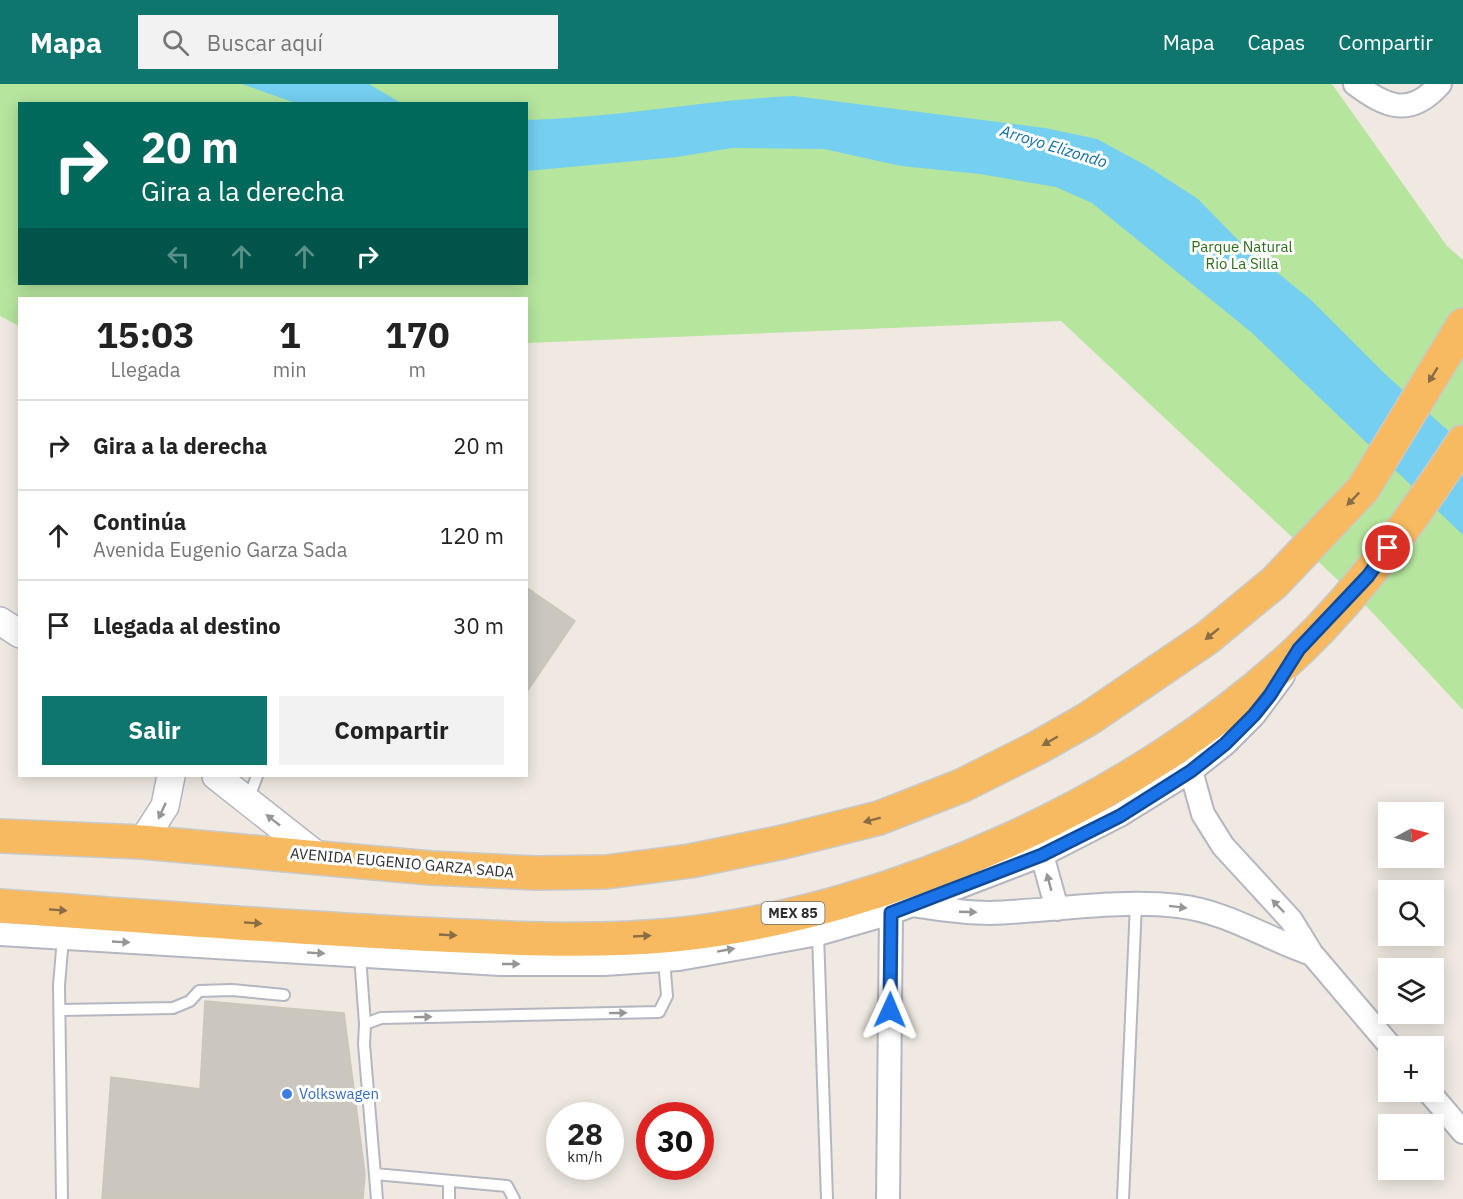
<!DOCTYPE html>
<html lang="es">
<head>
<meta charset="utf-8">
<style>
	:root { --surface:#fff; --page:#f2f2f2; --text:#222; --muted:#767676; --line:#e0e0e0; --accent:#0f766e }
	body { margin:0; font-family:"IBM Plex Sans",sans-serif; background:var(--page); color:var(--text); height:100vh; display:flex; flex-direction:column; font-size:22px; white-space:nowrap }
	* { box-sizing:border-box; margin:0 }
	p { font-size:20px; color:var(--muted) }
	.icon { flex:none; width:33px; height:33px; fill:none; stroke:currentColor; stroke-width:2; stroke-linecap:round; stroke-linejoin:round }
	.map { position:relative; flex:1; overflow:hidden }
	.side { position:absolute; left:18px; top:213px; width:510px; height:480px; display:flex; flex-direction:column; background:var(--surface); border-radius:0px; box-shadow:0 3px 15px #0003 }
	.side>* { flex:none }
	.banner { position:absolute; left:18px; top:18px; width:510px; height:183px; border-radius:0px; box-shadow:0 3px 15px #0003; background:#00695c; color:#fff; overflow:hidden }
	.needle { width:39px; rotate:83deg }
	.fabs { position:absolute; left:1378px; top:718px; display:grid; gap:12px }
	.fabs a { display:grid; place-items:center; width:66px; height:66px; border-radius:0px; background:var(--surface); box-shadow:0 3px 15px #0003; font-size:30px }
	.speed { position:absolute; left:546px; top:1018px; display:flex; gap:12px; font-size:30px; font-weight:700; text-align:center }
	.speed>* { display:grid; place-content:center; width:78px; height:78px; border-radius:50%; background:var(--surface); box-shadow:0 3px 15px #0003; line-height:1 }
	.speed small { font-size:15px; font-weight:400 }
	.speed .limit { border:9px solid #d22; background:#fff; color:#111 }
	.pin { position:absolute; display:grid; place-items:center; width:51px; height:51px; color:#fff; margin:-26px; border:3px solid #fff; border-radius:50%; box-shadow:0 2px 6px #0007 }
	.me { position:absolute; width:66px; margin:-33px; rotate:1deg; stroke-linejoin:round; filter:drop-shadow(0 0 4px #0008) }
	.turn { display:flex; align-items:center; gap:21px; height:126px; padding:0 24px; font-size:27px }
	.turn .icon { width:78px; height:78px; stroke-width:2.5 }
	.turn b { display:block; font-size:42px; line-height:51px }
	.lanes { display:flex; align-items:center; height:57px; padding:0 24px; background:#0003; justify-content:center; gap:30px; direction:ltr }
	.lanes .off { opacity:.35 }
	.eta { display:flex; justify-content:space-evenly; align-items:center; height:102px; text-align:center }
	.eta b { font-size:36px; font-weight:700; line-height:42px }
	.button { display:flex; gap:12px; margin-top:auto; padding:12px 24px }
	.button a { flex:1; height:69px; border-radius:0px; background:var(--accent); color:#fff; font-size:24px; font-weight:700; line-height:69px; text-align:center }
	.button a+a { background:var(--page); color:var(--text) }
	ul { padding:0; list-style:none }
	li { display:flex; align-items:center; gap:18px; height:90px; padding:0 24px; border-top:2px solid var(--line) }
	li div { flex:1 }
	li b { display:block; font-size:22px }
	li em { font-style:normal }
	header { display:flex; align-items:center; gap:36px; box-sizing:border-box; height:84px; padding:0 30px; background:var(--accent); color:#fff }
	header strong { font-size:28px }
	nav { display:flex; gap:33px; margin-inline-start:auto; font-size:21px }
	.search { width:420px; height:54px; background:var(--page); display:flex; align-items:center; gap:15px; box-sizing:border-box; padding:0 21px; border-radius:0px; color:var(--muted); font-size:22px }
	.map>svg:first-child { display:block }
</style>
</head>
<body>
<header>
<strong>Mapa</strong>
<div class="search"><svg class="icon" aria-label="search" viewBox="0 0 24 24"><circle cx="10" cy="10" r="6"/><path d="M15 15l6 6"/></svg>Buscar aquí</div>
<nav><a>Mapa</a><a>Capas</a><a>Compartir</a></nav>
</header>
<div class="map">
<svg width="1463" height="1115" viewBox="0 0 1463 1115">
	<rect width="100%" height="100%" fill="#efe9e1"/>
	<path fill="#b6e59e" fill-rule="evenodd" d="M0,0H1332L1447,162L1463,176V626L1371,527L1061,237L527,259L526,214H20L19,242L0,232ZM20,20H526V200H20Z"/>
	<path fill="#75cff0" d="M242,0H369L401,19H295Z
		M794,12L1045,44L1097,55L1147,82L1198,115L1240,158L1311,216L1385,290L1463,360V451L1251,248L1092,119L1056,103L980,90L901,82L824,65L732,64L677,73L527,87V36C616,34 704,16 794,12Z"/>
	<path fill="#cbc7bf" stroke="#cbc5ba" stroke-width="1.5" d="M526,503L575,537L526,609Z
		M205,917L344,929L365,1090L363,1115H102L111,993L200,1005Z"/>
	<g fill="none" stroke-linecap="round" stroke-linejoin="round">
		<defs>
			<path id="service" d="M248,716L257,692
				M818,850L827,1115
				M360,872L365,940L364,960L377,1115
				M61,926L173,924L190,917L199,907L232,906L284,911
				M365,940L381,934L659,928L667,912L664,876
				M375,1090L507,1102L514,1115
				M449,1097V1115
				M62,1115L59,901L63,854
				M1123,1115L1136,820"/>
			<path id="minor" d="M1355,0C1386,23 1410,34 1440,0
				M1191,687L1203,730L1223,762L1291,836L1312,870L1391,963
				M1042,771L1057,825
				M912,821C938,825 963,829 990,829C1052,827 1116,815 1178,822C1226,827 1267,855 1312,870
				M0,850L500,880H604L679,875L818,850L891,829L1042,771L1120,731L1191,687L1225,660L1254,631L1283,592
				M1429,1008L1463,1048
				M888,1115L891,829"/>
			<path id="tertiary" d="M0,537L20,550
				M216,692L319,773
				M142,758L165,722L171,692"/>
			<path id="trunk" d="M0,752L142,758L431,784L536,789L606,788L690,777L783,758L879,734L961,702L1037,664L1088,635L1207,554L1275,498L1363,405L1463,241
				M0,822C140,832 279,843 419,850C503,854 589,859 674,851C891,829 1142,715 1300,565C1363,504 1415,431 1463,358"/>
		</defs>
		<use href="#service" stroke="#b4b7c1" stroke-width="14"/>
		<use href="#minor" stroke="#b4b7c1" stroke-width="26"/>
		<use href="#tertiary" stroke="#b4b7c1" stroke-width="30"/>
		<use href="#trunk" stroke="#c9c9c9" stroke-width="36"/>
		<use href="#service" stroke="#fff" stroke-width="10"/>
		<use href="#minor" stroke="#fff" stroke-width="22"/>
		<use href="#tertiary" stroke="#fff" stroke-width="27"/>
		<use href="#trunk" stroke="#f8ba60" stroke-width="33"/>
	</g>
	<defs><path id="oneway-solid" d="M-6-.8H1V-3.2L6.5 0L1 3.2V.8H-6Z" transform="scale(1.5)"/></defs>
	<g fill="#896d44">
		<use href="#oneway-solid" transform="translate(1433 291) rotate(121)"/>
		<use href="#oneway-solid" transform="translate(1353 415) rotate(134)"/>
		<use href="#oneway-solid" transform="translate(1212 550) rotate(141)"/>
		<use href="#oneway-solid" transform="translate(1050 657) rotate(150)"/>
		<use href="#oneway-solid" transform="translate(872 736) rotate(165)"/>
		<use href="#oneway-solid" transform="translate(58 826) rotate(4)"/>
		<use href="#oneway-solid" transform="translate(253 839) rotate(4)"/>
		<use href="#oneway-solid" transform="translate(448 851) rotate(3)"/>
		<use href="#oneway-solid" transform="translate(642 852) rotate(-3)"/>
	</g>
	<g fill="#969696">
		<use href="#oneway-solid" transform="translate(162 727) rotate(115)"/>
		<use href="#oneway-solid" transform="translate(273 736) rotate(-142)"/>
		<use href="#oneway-solid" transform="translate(1049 798) rotate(-105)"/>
		<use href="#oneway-solid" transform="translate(1278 822) rotate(-134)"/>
		<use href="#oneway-solid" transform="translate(1178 823) rotate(7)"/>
		<use href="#oneway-solid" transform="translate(968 828) rotate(2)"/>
		<use href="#oneway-solid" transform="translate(121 858) rotate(3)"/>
		<use href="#oneway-solid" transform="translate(726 866) rotate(-10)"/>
		<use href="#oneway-solid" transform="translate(316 869) rotate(3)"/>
		<use href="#oneway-solid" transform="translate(511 880)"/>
		<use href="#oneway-solid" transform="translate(618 929) rotate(-1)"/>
		<use href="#oneway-solid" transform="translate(423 933) rotate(-1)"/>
	</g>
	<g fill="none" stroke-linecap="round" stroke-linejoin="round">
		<defs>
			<path id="route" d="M890,926L891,829L1042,771L1120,732L1191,687L1225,660L1254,631L1270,611L1299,565L1368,492L1388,464"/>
		</defs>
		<use href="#route" stroke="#114b97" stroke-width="15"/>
		<use href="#route" stroke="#1a73e8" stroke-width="10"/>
	</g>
	<circle fill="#3f7fe0" stroke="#fff" stroke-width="2" cx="287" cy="1010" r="6"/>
	<g text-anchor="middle" stroke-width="6" stroke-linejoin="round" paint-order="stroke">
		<rect fill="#fff" stroke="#6d6d6d" stroke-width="1.5" x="761.5" y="818" width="63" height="22" rx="4.5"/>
		<g font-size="14" font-weight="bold" fill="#2e2e2e">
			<text x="793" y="834">MEX 85</text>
		</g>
		<g font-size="15" fill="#2c6e1b" stroke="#fff">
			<text x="1242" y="168">Parque Natural<tspan x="1242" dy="17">Rio La Silla</tspan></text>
		</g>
		<g font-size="15" fill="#2e2e2e" stroke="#fff">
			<text transform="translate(402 779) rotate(5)" y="5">AVENIDA EUGENIO GARZA SADA</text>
		</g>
		<g font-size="15" fill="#366cbe" stroke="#fff" text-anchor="start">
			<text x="299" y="1015">Volkswagen</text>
		</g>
		<g font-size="16" font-style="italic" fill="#0d6fa3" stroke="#fff">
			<text transform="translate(1054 62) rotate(17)" y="6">Arroyo Elizondo</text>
		</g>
	</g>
</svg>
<div class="fabs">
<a><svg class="needle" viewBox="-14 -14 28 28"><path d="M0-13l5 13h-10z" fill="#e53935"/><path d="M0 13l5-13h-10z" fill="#767676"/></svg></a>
<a><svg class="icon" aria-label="search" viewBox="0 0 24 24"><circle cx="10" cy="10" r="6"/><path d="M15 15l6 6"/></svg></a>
<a><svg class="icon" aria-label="layers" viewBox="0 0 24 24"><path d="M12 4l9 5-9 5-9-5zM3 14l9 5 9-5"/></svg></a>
<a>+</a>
<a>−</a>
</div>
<div class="speed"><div>28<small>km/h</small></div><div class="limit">30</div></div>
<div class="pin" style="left:1388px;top:464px;background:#d93025"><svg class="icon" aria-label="arrive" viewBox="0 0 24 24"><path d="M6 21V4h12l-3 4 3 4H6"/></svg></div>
<svg class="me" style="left:890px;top:926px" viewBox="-20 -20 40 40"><path d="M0-17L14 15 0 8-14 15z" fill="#1a73e8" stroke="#fff" stroke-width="4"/></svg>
<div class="banner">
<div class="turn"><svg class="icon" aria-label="right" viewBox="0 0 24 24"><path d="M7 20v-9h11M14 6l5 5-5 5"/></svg><div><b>20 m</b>Gira a la derecha</div></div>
<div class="lanes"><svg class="icon off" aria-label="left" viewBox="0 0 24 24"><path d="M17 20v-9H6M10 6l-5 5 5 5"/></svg><svg class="icon off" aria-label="ahead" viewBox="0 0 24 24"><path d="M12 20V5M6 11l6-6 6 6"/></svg><svg class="icon off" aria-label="ahead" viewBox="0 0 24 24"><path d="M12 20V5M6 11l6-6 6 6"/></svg><svg class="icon" aria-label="right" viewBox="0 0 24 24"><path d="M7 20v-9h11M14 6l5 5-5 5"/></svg></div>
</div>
<section class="side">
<div class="eta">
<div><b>15:03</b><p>Llegada</p></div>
<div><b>1</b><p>min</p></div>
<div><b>170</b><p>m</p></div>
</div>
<ul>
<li><svg class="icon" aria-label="right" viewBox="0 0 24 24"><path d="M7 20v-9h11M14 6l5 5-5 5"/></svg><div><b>Gira a la derecha</b></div><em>20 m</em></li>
<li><svg class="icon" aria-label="ahead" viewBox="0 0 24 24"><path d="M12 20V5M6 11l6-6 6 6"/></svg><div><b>Continúa</b><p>Avenida Eugenio Garza Sada</p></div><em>120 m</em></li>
<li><svg class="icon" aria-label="arrive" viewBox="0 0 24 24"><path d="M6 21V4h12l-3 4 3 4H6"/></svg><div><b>Llegada al destino</b></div><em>30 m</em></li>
</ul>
<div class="button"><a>Salir</a><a>Compartir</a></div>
</section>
</div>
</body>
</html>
